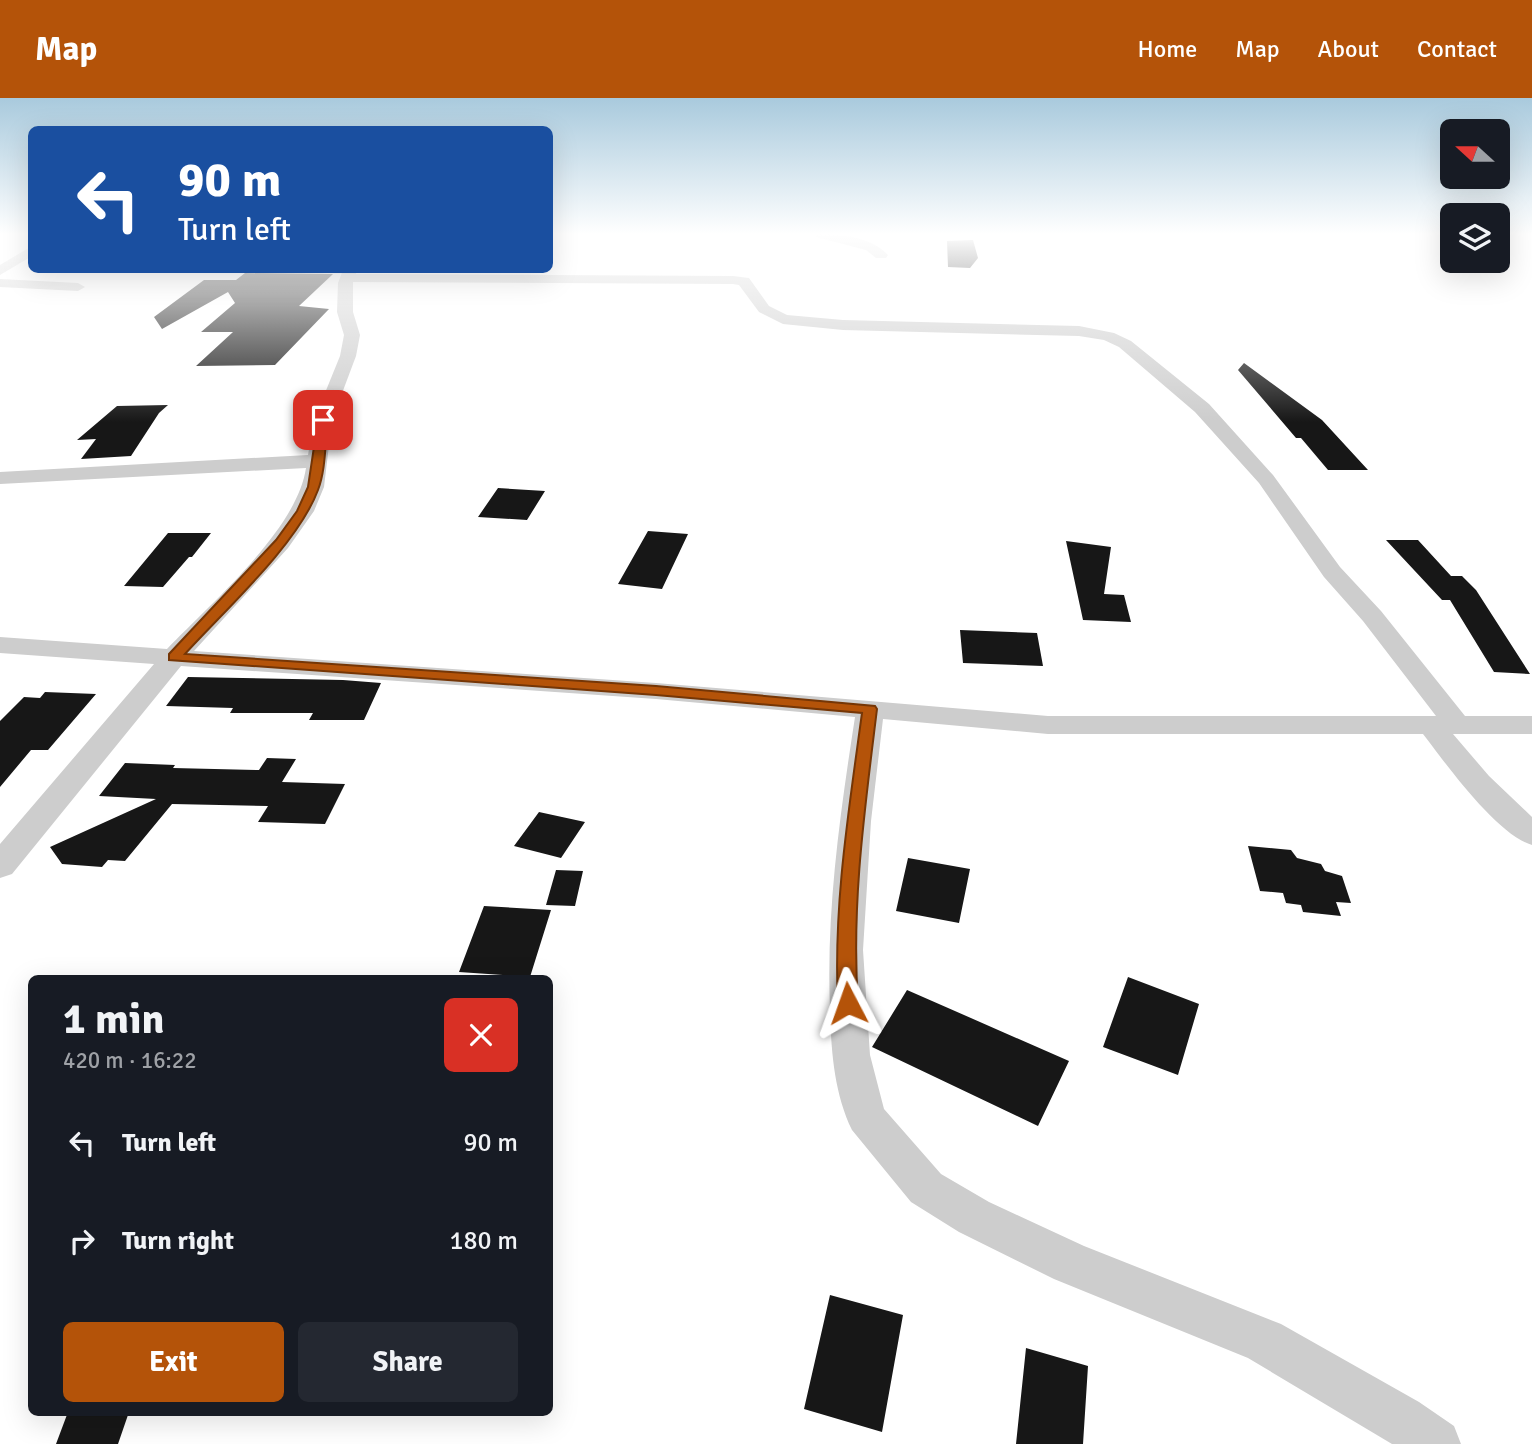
<!DOCTYPE html>
<html lang="en">
<head>
<meta charset="utf-8">
<style>
	:root { --surface:#171b24; --page:#242831; --text:#f1f3f6; --muted:#9ea1a6; --accent:#b45309 }
	body { margin:0; font-family:Signika,sans-serif; background:var(--page); color:var(--text); height:100vh; display:flex; flex-direction:column; font-size:26px; white-space:nowrap }
	* { box-sizing:border-box; margin:0 }
	p { font-size:23px; color:var(--muted) }
	.icon { flex:none; width:38px; height:38px; fill:none; stroke:currentColor; stroke-width:2; stroke-linecap:round; stroke-linejoin:round }
	.map { position:relative; flex:1; overflow:hidden }
	.side { position:absolute; left:28px; top:877px; width:525px; height:441px; display:flex; flex-direction:column; background:var(--surface); border-radius:10px; box-shadow:0 7px 28px #0002 }
	.side>* { flex:none }
	.top-card { position:absolute; left:28px; top:28px; width:525px; height:147px; border-radius:10px; box-shadow:0 7px 28px #0002; background:#1a4fa0; color:#fff; overflow:hidden }
	.needle { width:46px; rotate:291deg }
	.buttons { position:absolute; left:1440px; top:21px; display:grid; gap:14px }
	.buttons a { display:grid; place-items:center; width:70px; height:70px; border-radius:10px; background:var(--surface); box-shadow:0 7px 28px #0002; font-size:35px }
	.pin { position:absolute; display:grid; place-items:center; width:60px; height:60px; color:#fff; margin:-30px; border-radius:14px; box-shadow:0 4px 10px #0006 }
	.me { position:absolute; width:77px; margin:-38px; rotate:356deg; stroke-linejoin:round; filter:drop-shadow(0 0 5px #0008) }
	.turn { display:flex; align-items:center; gap:24px; height:147px; padding:0 35px; font-size:32px }
	.turn .icon { width:91px; height:91px; stroke-width:2.5 }
	.turn b { display:block; font-size:49px; line-height:60px }
	.round { display:grid; place-items:center; flex:none; width:74px; height:74px; border-radius:10px; background:var(--page) }
	.head { display:flex; align-items:center; justify-content:space-between; height:119px; padding:0 35px }
	h1 { font-size:42px; font-weight:700; line-height:52px }
	.primary-button { display:flex; gap:14px; margin-top:auto; padding:14px 35px }
	.primary-button a { flex:1; height:80px; border-radius:10px; background:var(--accent); color:#fff; font-size:28px; font-weight:700; line-height:80px; text-align:center }
	.primary-button a+a { background:var(--page); color:var(--text) }
	ul { padding:0; list-style:none }
	li { display:flex; align-items:center; gap:21px; height:98px; padding:0 35px }
	li div { flex:1 }
	li b { display:block; font-size:26px }
	li em { font-style:normal }
	header { display:flex; align-items:center; gap:42px; box-sizing:border-box; height:98px; padding:0 35px; background:var(--accent); color:#fff }
	header strong { font-size:33px }
	nav { display:flex; gap:38px; margin-inline-start:auto; font-size:24px }
	.map>svg:first-child { display:block }
</style>
</head>
<body>
<header>
<strong>Map</strong>
<nav><a>Home</a><a>Map</a><a>About</a><a>Contact</a></nav>
</header>
<div class="map">
<svg width="1532" height="1346" viewBox="0 0 1532 1346">
	<rect width="100%" height="100%" fill="#fff"/>
	<path fill="#171717" d="M973,142L978,160L970,170L948,169L947,143Z
		M245,175L333,176L299,208L329,211L275,267L196,268L233,234H201L235,205L228,194L162,231L154,219L204,182H236Z
		M1244,265L1322,322L1368,372H1328L1301,340H1296L1238,272Z
		M168,307L159,315L131,358L81,361L96,341L77,342L117,308Z
		M498,390L545,393L527,422L478,419Z
		M648,433L688,436L662,491L618,486Z
		M168,435H211L192,459H189L163,489L124,488Z
		M1386,442H1418L1451,478H1462L1476,492L1530,576L1494,574L1450,502H1442Z
		M1066,443L1111,449L1104,496L1124,497L1131,524L1083,522Z
		M960,532L1037,535L1043,568L963,565Z
		M188,579L343,582L381,585L364,622H309L313,615H230L233,610L166,608Z
		M45,594L96,596L48,652H31L0,689V623L24,599L40,600Z
		M267,660L296,661L282,684L345,686L325,726L258,724L268,708L172,706L125,763L108,762L102,769L62,766L50,749L156,701L99,698L125,665L175,667L173,670L259,672Z
		M539,714L585,724L561,760L514,748Z
		M1248,748L1291,752L1297,760L1321,766L1325,773L1342,778L1351,805L1336,804L1341,818L1303,814L1301,807L1286,805L1283,795L1260,793Z
		M908,760L970,771L959,825L896,813Z
		M556,772L583,773L575,808L546,807Z
		M484,808L551,812L530,879L459,874Z
		M1128,879L1199,906L1178,977L1103,949Z
		M907,892L1069,963L1038,1028L872,949Z
		M830,1197L903,1217L882,1334L804,1311Z
		M1026,1250L1088,1268L1083,1346H1016Z
		M68,1314H129L118,1346H56Z"/>
	<g fill="none" stroke-linecap="round" stroke-linejoin="round">
		<path fill="#cdcdcd" fill-rule="evenodd" d="M815,136C838,136 871,138 888,157L886,160H876L866,152L816,139Z
			M32,148V158L0,177V167Z
			M343,172H357L356,176L733,178L749,180L769,208L787,217L843,222L1079,228L1114,235L1131,243L1209,306L1273,377L1340,469L1381,513L1465,618H1532V636H1453L1489,678L1532,719V747C1497,737 1446,666 1423,636H1048L883,621L871,723L863,852L870,957L884,1011L941,1076L989,1104L1084,1148L1281,1226L1419,1304L1454,1328L1461,1346H1392L1248,1260L1054,1181L959,1134L911,1104L852,1032C834,995 831,952 830,911C826,813 840,716 855,619L656,601L181,568L12,776L0,780V746L154,566L0,555V539L167,551C211,505 297,432 306,370L0,386V374L308,357L314,322L340,258L344,237L337,214L338,185ZM353,184L733,186L739,187L759,214L783,226L843,232L1079,238L1104,242L1119,249L1195,314L1259,385L1324,479L1363,523L1436,618H1048L656,585L194,553L288,450L314,413L324,389L332,322L356,258L360,237L353,214Z
			M0,181L78,185L85,189L78,193L0,189Z"/>
	</g>
	<linearGradient id="sky" x2="0" y2="1"><stop stop-color="#a9cadd"/><stop offset="0.42" stop-color="#fff"/><stop offset="1" stop-color="#fff" stop-opacity="0"/></linearGradient>
	<rect width="1532" height="324" fill="url(#sky)"/>
	<path fill="#b45309" stroke="#753606" stroke-width="2" d="M323,319L328,322C325,344 326,371 318,392C298,446 225,512 185,556L656,588L875,608L877,611C865,709 851,807 858,905L855,911L848,913L841,911L838,905C833,808 849,711 862,615L656,597L169,562V556L276,442L297,413L308,389L318,322Z"/>
</svg>
<div class="buttons">
<a><svg class="needle" viewBox="-14 -14 28 28"><path d="M0-13l5 13h-10z" fill="#e53935"/><path d="M0 13l5-13h-10z" fill="#9ea1a6"/></svg></a>
<a><svg class="icon" aria-label="layers" viewBox="0 0 24 24"><path d="M12 4l9 5-9 5-9-5zM3 14l9 5 9-5"/></svg></a>
</div>
<div class="pin" style="left:323px;top:322px;background:#d93025"><svg class="icon" aria-label="arrive" viewBox="0 0 24 24"><path d="M6 21V4h12l-3 4 3 4H6"/></svg></div>
<svg class="me" style="left:848px;top:905px" viewBox="-20 -20 40 40"><path d="M0-17L14 15 0 8-14 15z" fill="#b45309" stroke="#fff" stroke-width="4"/></svg>
<div class="top-card">
<div class="turn"><svg class="icon" aria-label="left" viewBox="0 0 24 24"><path d="M17 20v-9H6M10 6l-5 5 5 5"/></svg><div><b>90 m</b>Turn left</div></div>
</div>
<section class="side">
<div class="head"><div><h1>1 min</h1><p>420 m · 16:22</p></div><a class="round" style="background:#d93025;color:#fff"><svg class="icon" aria-label="close" viewBox="0 0 24 24"><path d="M6 6l12 12M18 6L6 18"/></svg></a></div>
<ul>
<li><svg class="icon" aria-label="left" viewBox="0 0 24 24"><path d="M17 20v-9H6M10 6l-5 5 5 5"/></svg><div><b>Turn left</b></div><em>90 m</em></li>
<li><svg class="icon" aria-label="right" viewBox="0 0 24 24"><path d="M7 20v-9h11M14 6l5 5-5 5"/></svg><div><b>Turn right</b></div><em>180 m</em></li>
</ul>
<div class="primary-button"><a>Exit</a><a>Share</a></div>
</section>
</div>
</body>
</html>
